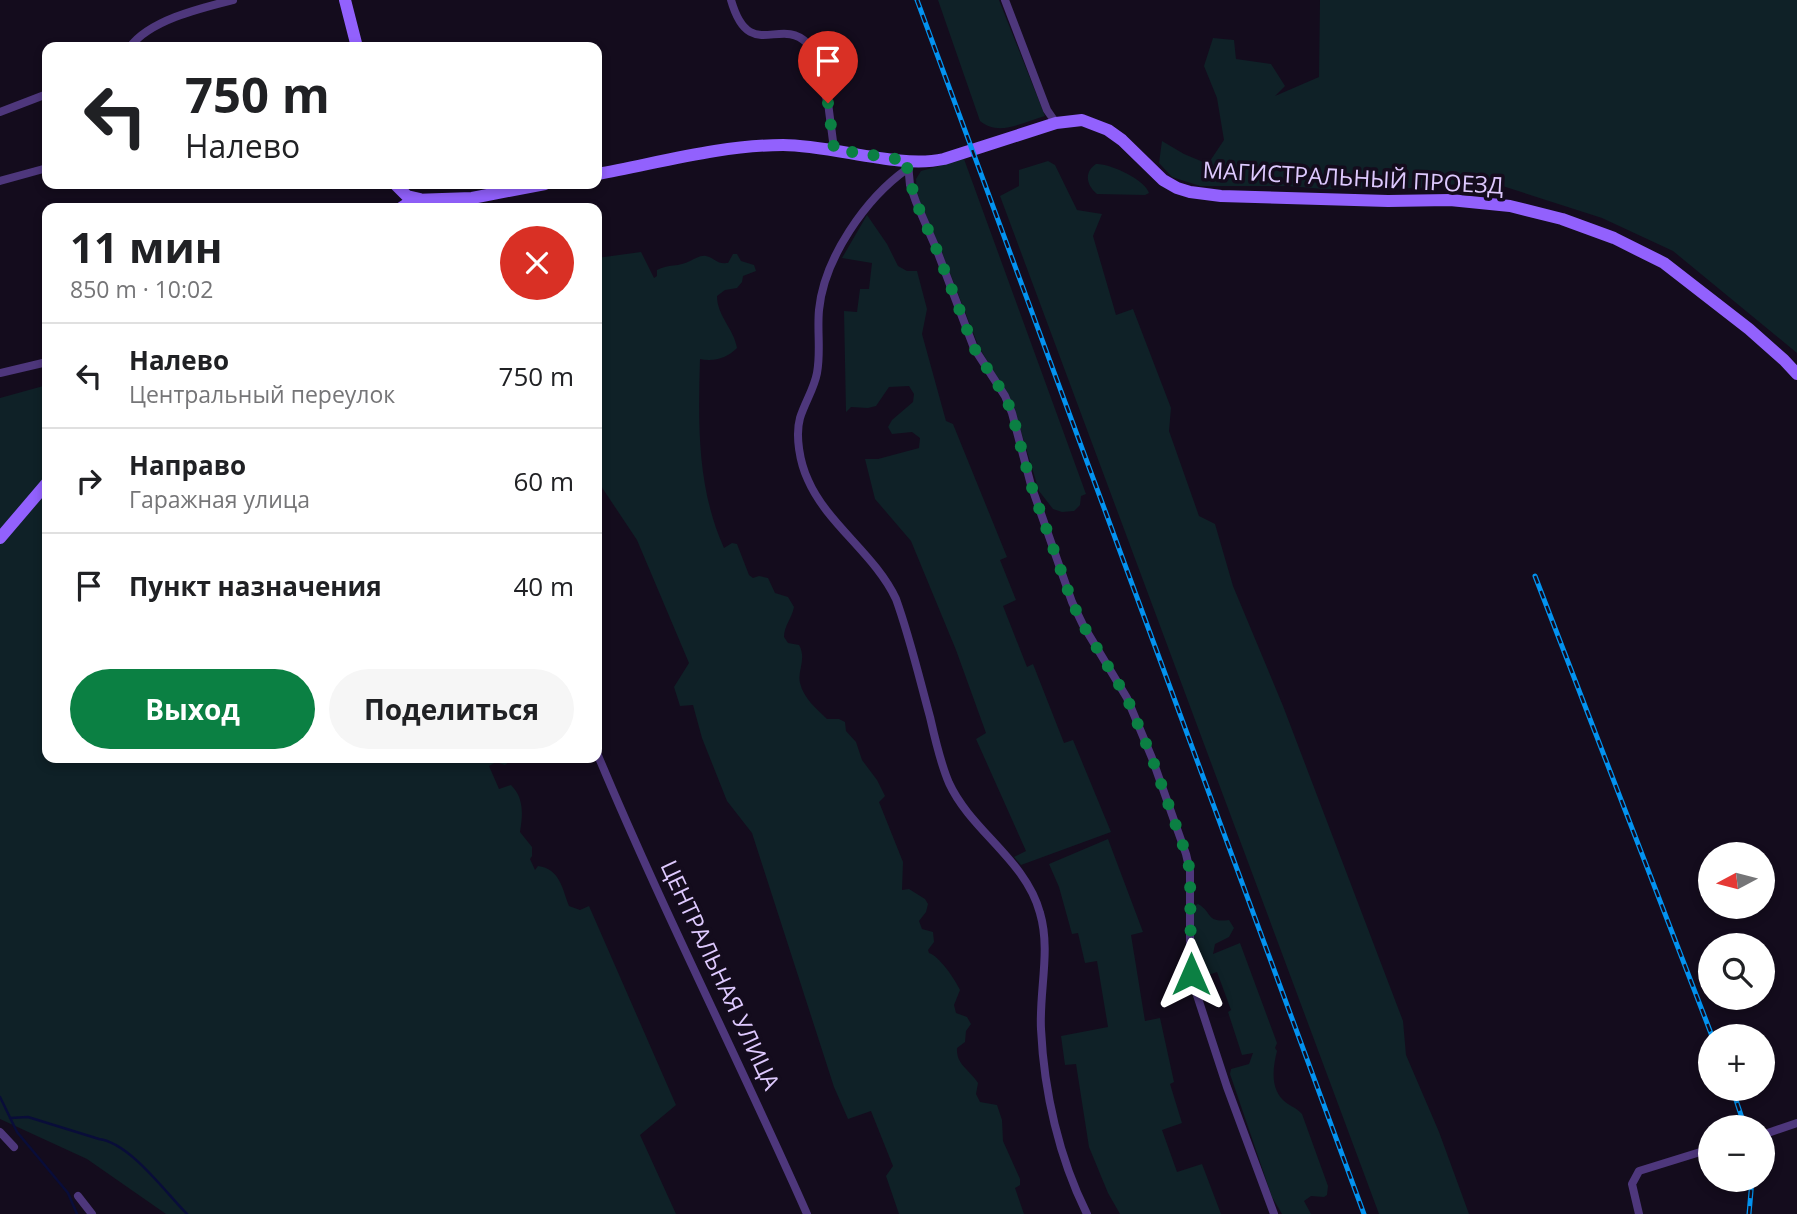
<!DOCTYPE html>
<html lang="ru">
<head>
<meta charset="utf-8">
<style>
	:root { --surface:#fff; --page:#f6f6f6; --text:#202124; --muted:#757577; --line:#e0e0e0; --accent:#0b8043 }
	body { margin:0; font-family:"Open Sans",sans-serif; background:var(--page); color:var(--text); height:100vh; display:flex; flex-direction:column; font-size:26px; white-space:nowrap }
	* { box-sizing:border-box; margin:0 }
	p { font-size:23px; color:var(--muted) }
	.icon { flex:none; width:38px; height:38px; fill:none; stroke:currentColor; stroke-width:2; stroke-linecap:round; stroke-linejoin:round }
	.map { position:relative; flex:1; overflow:hidden }
	.sheet { position:absolute; left:42px; top:203px; width:560px; height:560px; display:flex; flex-direction:column; background:var(--surface); border-radius:14px; box-shadow:0 4px 10px #0003 }
	.sheet>* { flex:none }
	.top-card { position:absolute; left:42px; top:42px; width:560px; height:147px; border-radius:14px; box-shadow:0 4px 10px #0003; background:#fff; color:var(--text); overflow:hidden }
	.needle { width:46px; rotate:263deg }
	.fabs { position:absolute; left:1698px; top:842px; display:grid; gap:14px }
	.fabs a { display:grid; place-items:center; width:77px; height:77px; border-radius:50%; background:var(--surface); box-shadow:0 4px 10px #0003; font-size:35px }
	.pin { position:absolute; display:grid; place-items:center; width:60px; height:60px; color:#fff; margin:-72px -30px; border-radius:50% 50% 50% 0; rotate:-45deg; box-shadow:0 0 7px #0007 }
	.pin .icon { rotate:45deg }
	.me { position:absolute; width:77px; margin:-38px; rotate:0deg; stroke-linejoin:round; filter:drop-shadow(0 0 5px #0008) }
	.turn { display:flex; align-items:center; gap:24px; height:147px; padding:0 28px; font-size:32px }
	.turn .icon { width:91px; height:91px; stroke-width:2.5 }
	.turn b { display:block; font-size:49px; line-height:60px }
	.round { display:grid; place-items:center; flex:none; width:74px; height:74px; border-radius:37px; background:var(--page) }
	.headline { display:flex; align-items:center; justify-content:space-between; height:119px; padding:0 28px }
	h1 { font-size:42px; font-weight:700; line-height:52px }
	.button { display:flex; gap:14px; margin-top:auto; padding:14px 28px }
	.button a { flex:1; height:80px; border-radius:42px; background:var(--accent); color:#fff; font-size:28px; font-weight:700; line-height:80px; text-align:center }
	.button a+a { background:var(--page); color:var(--text) }
	ul { padding:0; list-style:none }
	li { display:flex; align-items:center; gap:21px; height:105px; padding:0 28px; border-top:2px solid var(--line) }
	li div { flex:1 }
	li b { display:block; font-size:26px }
	li em { font-style:normal }
	.map>svg:first-child { display:block }
</style>
</head>
<body>
<div class="map">
<svg width="1797" height="1214" viewBox="0 0 1797 1214">
	<rect width="100%" height="100%" fill="#140c1d"/>
	<path fill="#0f2127" d="M938,0H999L1045,116C1023,122 999,137 980,121Z
		M1320,0H1797V353L1673,251L1602,218L1487,181L1420,188L1325,189L1288,186H1200L1172,177L1159,163L1162,141L1184,154L1208,164L1224,140L1217,98L1204,66L1213,38L1234,40L1236,59L1271,64L1285,86L1275,96L1319,77Z
		M964,159L1086,494L1081,496L1080,505L1074,511L1062,512L1053,509L1039,491L1014,408L978,345L939,245L917,196L916,179L921,171Z
		M1048,161L1055,165L1077,210L1102,214L1093,236L1116,315L1133,309L1171,408L1169,431L1199,516L1215,524L1233,586L1283,706L1403,1021L1406,1055L1439,1132L1469,1214H1379L1000,196L1019,186V170Z
		M1096,164C1109,163 1146,180 1149,193L1145,195L1097,194C1086,185 1084,172 1096,164Z
		M867,215L887,244L898,266L907,271H917L927,309L922,334L946,421L953,424L1007,557L1000,560L1016,600L1003,606L1027,667L1033,664L1064,743L1073,740L1111,832L1021,865L1014,857L1026,851L976,739L986,733L956,650L911,541L875,499L865,459H878L919,448L920,438L912,432L892,434L888,427L892,420L913,402L914,394L909,386L889,387L876,406L868,408L851,407L846,412L844,311L857,312L860,289H869L872,263L842,258Z
		M641,252L654,278L657,276V270C667,264 680,267 690,261C695,259 700,255 706,256C717,259 715,264 728,263L733,254H737L741,261L754,265L756,271L743,276L742,282L737,288L725,290L717,296C717,316 734,329 737,348C727,358 714,362 700,359C698,424 697,488 724,548L732,543L737,544L749,575L753,578L759,576L768,578L775,593L788,597L794,607C792,618 784,626 784,637L788,643L799,645C807,659 797,671 800,683C804,699 816,708 827,719H839L845,722L846,731L856,742L862,760L877,780L885,796L879,802L903,862L902,890L909,889L925,899L928,904L926,912L919,921L922,929L933,932L934,942L928,950L929,953C939,956 955,979 960,990L954,1005L956,1013L967,1017L971,1024L966,1031L965,1042L957,1048C956,1065 969,1069 978,1083L976,1094L980,1102L997,1105L1002,1120L1003,1141L1020,1179V1185L1015,1188L1024,1214H899L886,1176L893,1166L871,1111L848,1119L834,1087L752,833L727,801L702,738L693,705L680,706L674,687L689,663L637,540L597,480V258Z
		M47,385V758H514L505,765L496,762L489,766L499,789L511,785C524,798 523,814 520,832L532,847V856L530,859L535,870L538,866C560,869 562,888 569,906L580,910L589,906L676,1105L640,1135L676,1214H166L87,1159L0,1119V398Z
		M1108,839L1143,932L1131,935L1145,1021L1160,1018L1174,1082L1170,1084L1182,1123L1162,1130L1177,1172L1202,1164L1221,1214H1120L1108,1193L1089,1147L1076,1064L1065,1065L1061,1036L1108,1027L1097,961L1085,963L1078,933L1072,934L1059,887L1049,864Z
		M1198,904C1213,912 1205,923 1229,920L1234,928L1229,937L1215,944L1213,954L1240,943L1277,1043L1275,1048L1277,1051C1273,1067 1270,1087 1283,1100C1289,1106 1296,1107 1302,1114L1328,1186L1327,1195L1324,1197L1311,1196L1304,1201L1311,1214H1282L1272,1197L1230,1074L1231,1069L1249,1064L1253,1053L1242,1055L1228,1012L1231,1010L1217,972L1208,975L1203,958H1196L1194,953V906Z"/>
	<g fill="none" stroke-linecap="round" stroke-linejoin="round">
		<path stroke="#090d39" stroke-width="2.5" d="M0,1097L17,1132L68,1193L77,1214
			M10,1118L28,1117L99,1139C130,1143 165,1192 187,1214"/>
		<path stroke="#4e377c" stroke-width="8" d="M731,0C749,63 780,16 807,43L828,103L834,149
			M1005,0L1047,110L1056,123
			M130,47C150,20 201,8 233,0
			M0,112L47,94
			M908,164L910,185L916,202L936,248L974,348L1005,396L1012,413L1031,485L1072,602L1083,625L1127,698L1152,758L1186,854L1190,871V964L1193,983L1227,1087L1274,1214
			M907,169C866,198 824,258 819,310C817,331 821,352 817,373C814,389 805,402 800,418C795,436 800,463 808,480C827,524 875,554 896,599C910,638 919,677 930,717C935,739 940,762 949,783C971,831 1026,860 1040,913C1051,950 1039,991 1041,1029C1044,1092 1059,1158 1087,1214
			M0,181L47,168
			M0,373L47,362
			M597,753C662,909 739,1060 807,1214
			M0,1132L14,1147
			M1762,1135L1797,1123
			M78,1196L92,1214
			M1639,1214L1632,1184L1639,1171L1710,1149"/>
		<path stroke="#9261fd" stroke-width="12" d="M345,0L357,47
			M597,174C658,163 721,145 783,145C833,145 898,169 944,159L1056,123L1082,120L1108,130L1122,140L1163,180L1177,188L1190,192L1221,196L1388,201L1450,200L1510,206L1562,219L1614,238L1664,263L1749,329L1784,360L1797,374
			M395,184L407,196L420,199
			M401,208L413,200L472,198L545,184
			M0,538L47,483"/>
		<defs>
			<path id="rail" d="M917,0L1364,1214
				M1535,576L1712,1036
				M1732,1088L1745,1127
				M1749,1214L1752,1180"/>
		</defs>
		<use href="#rail" stroke="#0393f0" stroke-width="5"/>
		<use href="#rail" stroke="#140c1d" stroke-width="2.5" stroke-dasharray="8" stroke-linecap="butt"/>
	</g>
	<g fill="none" stroke-linecap="round" stroke-linejoin="round">
		<path stroke="#0b8043" stroke-width="12" stroke-dasharray="0 21.6" d="M828,103L834,149L909,161L907,169L916,202L936,248L974,348L1005,396L1012,413L1031,485L1072,602L1083,625L1127,698L1152,758L1186,854L1190,871L1191,974"/>
	</g>
	<g text-anchor="middle" stroke-width="7" stroke-linejoin="round" paint-order="stroke">
		<g font-size="23" fill="#dec9fe" stroke="#140c1d">
			<text transform="translate(1353 178) rotate(3)" y="8">МАГИСТРАЛЬНЫЙ ПРОЕЗД</text>
			<text transform="translate(720 975) rotate(65)" y="8">ЦЕНТРАЛЬНАЯ УЛИЦА</text>
		</g>
	</g>
</svg>
<div class="fabs">
<a><svg class="needle" viewBox="-14 -14 28 28"><path d="M0-13l5 13h-10z" fill="#e53935"/><path d="M0 13l5-13h-10z" fill="#757577"/></svg></a>
<a><svg class="icon" aria-label="search" viewBox="0 0 24 24"><circle cx="10" cy="10" r="6"/><path d="M15 15l6 6"/></svg></a>
<a>+</a>
<a>−</a>
</div>
<div class="pin" style="left:828px;top:103px;background:#d93025"><svg class="icon" aria-label="arrive" viewBox="0 0 24 24"><path d="M6 21V4h12l-3 4 3 4H6"/></svg></div>
<svg class="me" style="left:1191px;top:974px" viewBox="-20 -20 40 40"><path d="M0-17L14 15 0 8-14 15z" fill="#0b8043" stroke="#fff" stroke-width="4"/></svg>
<div class="top-card">
<div class="turn"><svg class="icon" aria-label="left" viewBox="0 0 24 24"><path d="M17 20v-9H6M10 6l-5 5 5 5"/></svg><div><b>750 m</b>Налево</div></div>
</div>
<section class="sheet">
<div class="headline"><div><h1>11 мин</h1><p>850 m · 10:02</p></div><a class="round" style="background:#d93025;color:#fff"><svg class="icon" aria-label="close" viewBox="0 0 24 24"><path d="M6 6l12 12M18 6L6 18"/></svg></a></div>
<ul>
<li><svg class="icon" aria-label="left" viewBox="0 0 24 24"><path d="M17 20v-9H6M10 6l-5 5 5 5"/></svg><div><b>Налево</b><p>Центральный переулок</p></div><em>750 m</em></li>
<li><svg class="icon" aria-label="right" viewBox="0 0 24 24"><path d="M7 20v-9h11M14 6l5 5-5 5"/></svg><div><b>Направо</b><p>Гаражная улица</p></div><em>60 m</em></li>
<li><svg class="icon" aria-label="arrive" viewBox="0 0 24 24"><path d="M6 21V4h12l-3 4 3 4H6"/></svg><div><b>Пункт назначения</b></div><em>40 m</em></li>
</ul>
<div class="button"><a>Выход</a><a>Поделиться</a></div>
</section>
</div>
</body>
</html>
